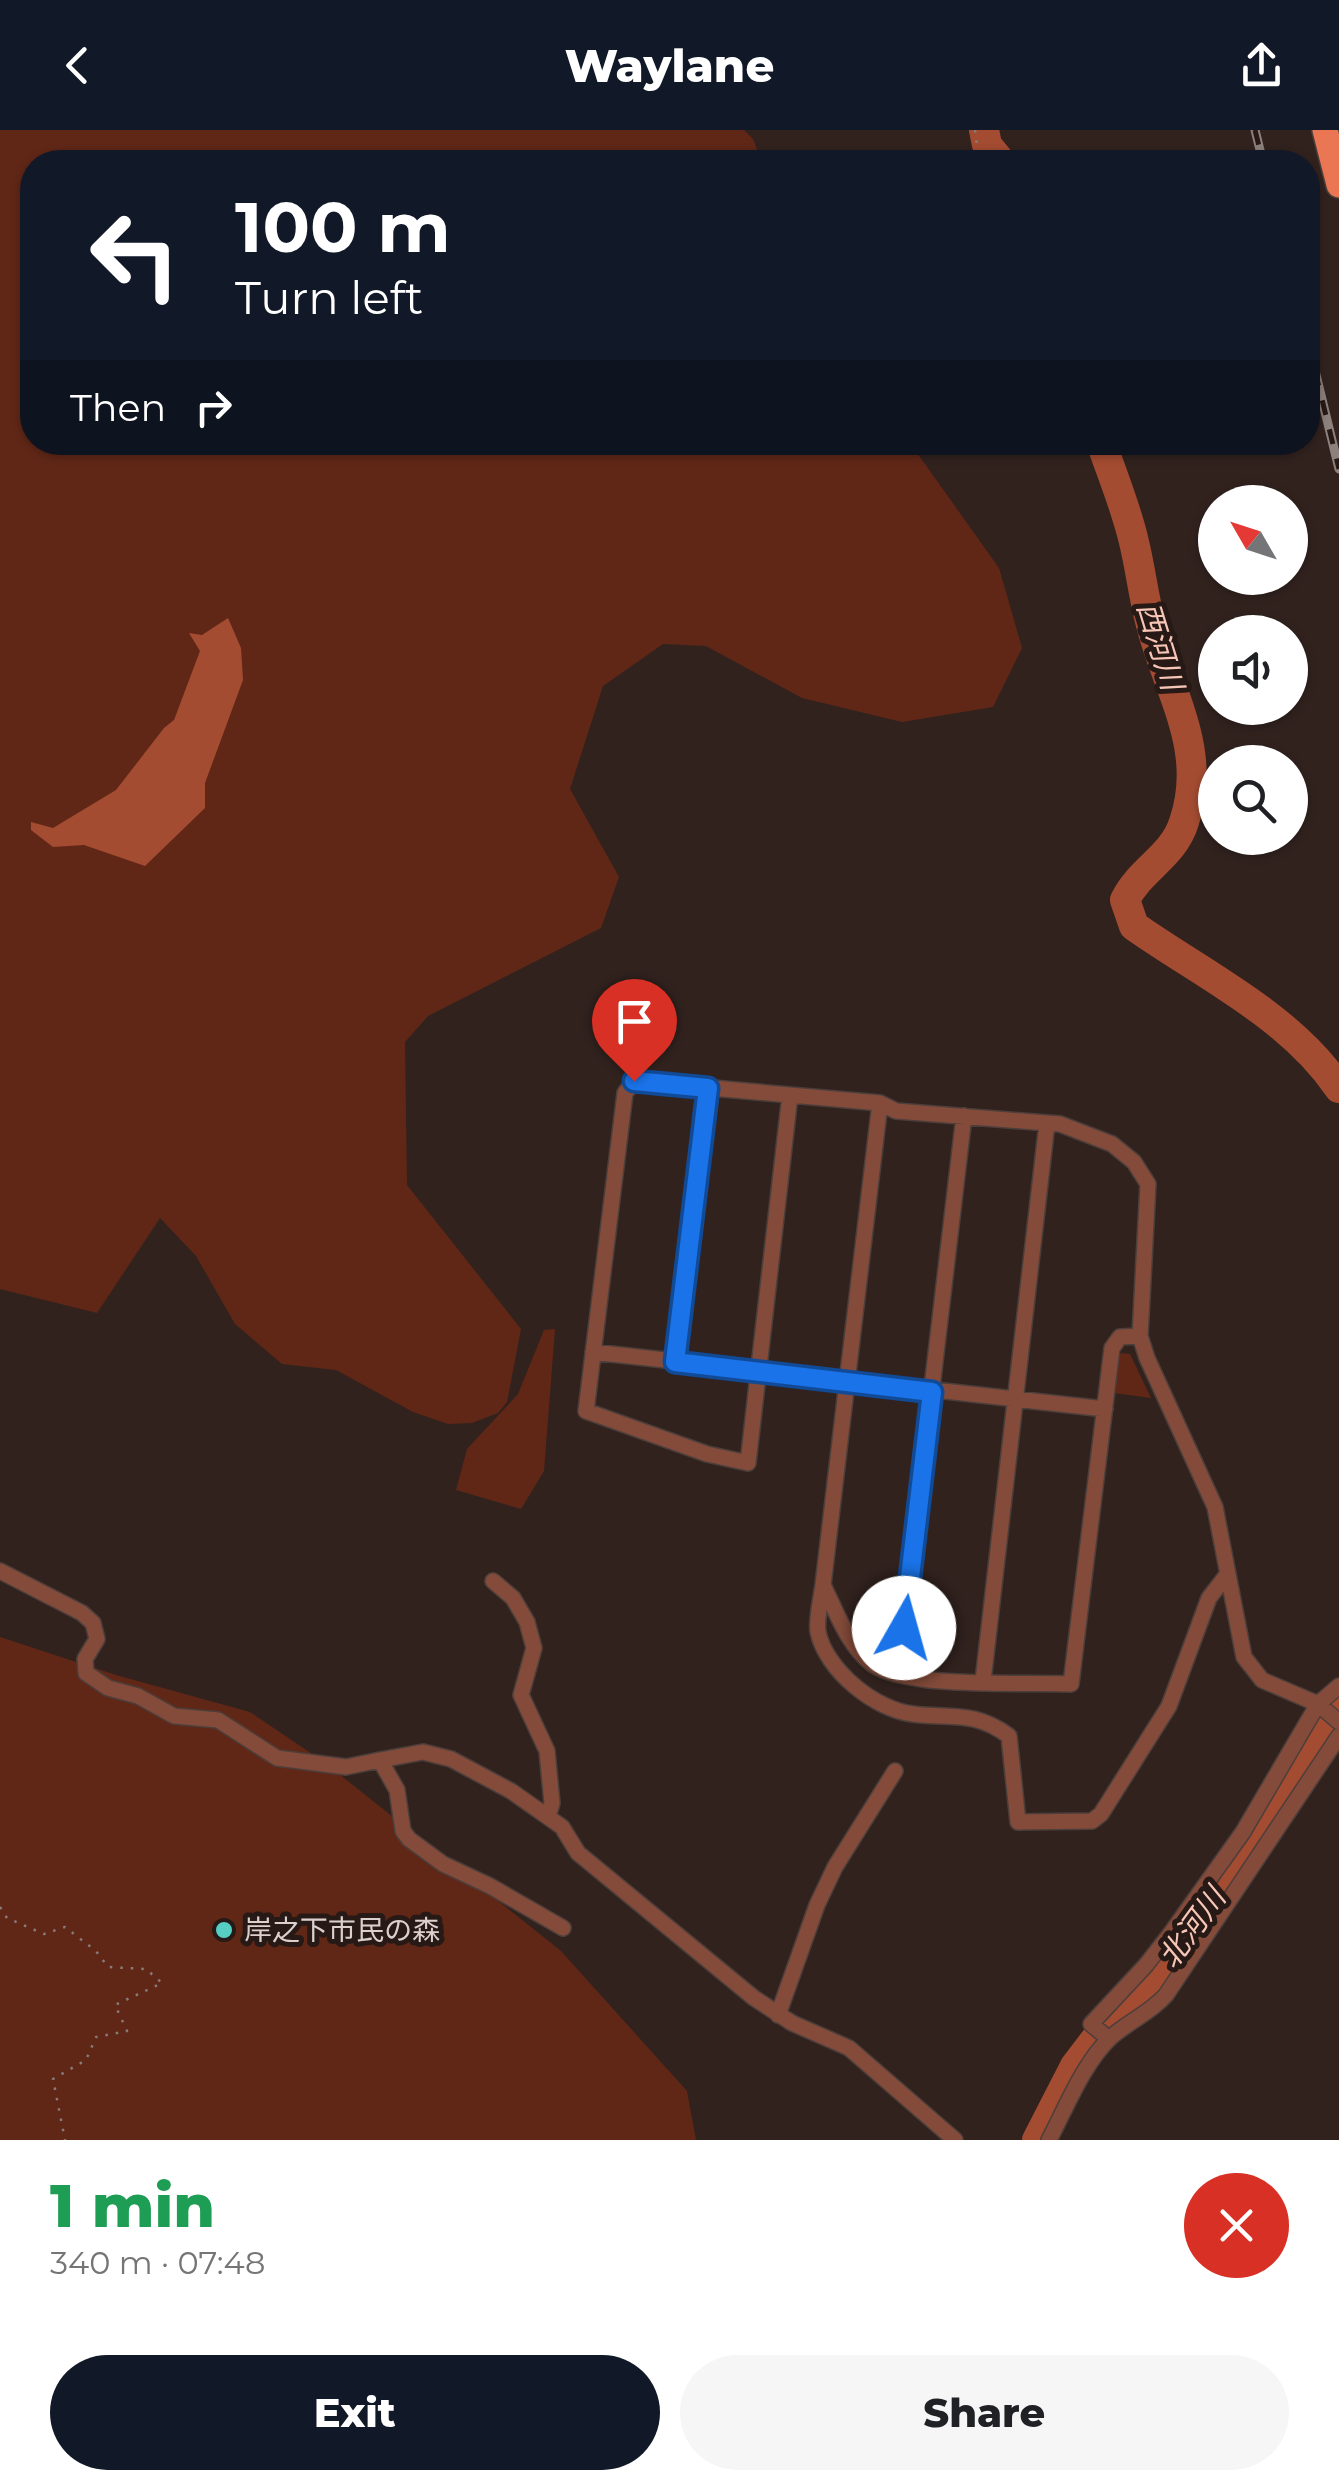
<!DOCTYPE html>
<html lang="en">
<head>
<meta charset="utf-8">
<style>
	:root { --surface:#fff; --page:#f6f6f6; --text:#202124; --muted:#757577; --accent:#111827 }
	body { margin:0; font-family:Montserrat,"Noto Sans JP",sans-serif; background:var(--page); color:var(--text); height:100vh; display:flex; flex-direction:column; font-size:38px; white-space:nowrap }
	* { box-sizing:border-box; margin:0 }
	p { font-size:32px; color:var(--muted) }
	.icon { flex:none; width:55px; height:55px; fill:none; stroke:currentColor; stroke-width:2; stroke-linecap:round; stroke-linejoin:round }
	.map { position:relative; height:2010px; overflow:hidden }
	.panel { display:flex; flex-direction:column; background:var(--surface); flex:1 }
	.panel>* { flex:none }
	.hud { position:absolute; left:20px; top:20px; width:1300px; height:305px; border-radius:40px; box-shadow:0 2px 8px #0004; background:#111827; color:#fff; overflow:hidden }
	.needle { width:65px; rotate:309deg }
	.tools { position:absolute; left:1198px; top:355px; display:grid; gap:20px }
	.tools a { display:grid; place-items:center; width:110px; height:110px; border-radius:50%; background:var(--surface); box-shadow:0 2px 8px #0004; font-size:50px }
	.pin { position:absolute; display:grid; place-items:center; width:85px; height:85px; color:#fff; margin:-102px -42px; border-radius:50% 50% 50% 0; rotate:-45deg; box-shadow:0 0 10px #0007 }
	.pin .icon { rotate:45deg }
	.me { position:absolute; width:110px; margin:-55px; rotate:7deg; stroke-linejoin:round; filter:drop-shadow(0 0 8px #0008) }
	.turn { display:flex; align-items:center; gap:35px; height:210px; padding:0 50px; font-size:45px }
	.turn .icon { width:130px; height:130px; stroke-width:2.5 }
	.turn b { display:block; font-size:70px; line-height:85px }
	.then { display:flex; align-items:center; height:95px; padding:0 50px; background:#0003; gap:20px; font-size:38px }
	.round { display:grid; place-items:center; flex:none; width:105px; height:105px; border-radius:52px; background:var(--page) }
	.head { display:flex; align-items:center; justify-content:space-between; height:170px; padding:0 50px }
	h1 { font-size:60px; font-weight:800; line-height:75px; color:#1e9e55 }
	.primary-button { display:flex; gap:20px; margin-top:auto; padding:20px 50px }
	.primary-button a { flex:1; height:115px; border-radius:60px; background:var(--accent); color:#fff; font-size:40px; font-weight:800; line-height:115px; text-align:center }
	.primary-button a+a { background:var(--page); color:var(--text) }
	header { display:flex; justify-content:space-between; align-items:center; height:130px; padding:0 50px; background:var(--accent); color:#fff; font-size:45px; font-weight:800 }
	.map>svg:first-child { display:block }
</style>
</head>
<body>
<header><svg class="icon" aria-label="back" viewBox="0 0 24 24"><path d="M15 5l-7 7 7 7"/></svg>Waylane<svg class="icon" aria-label="share" viewBox="0 0 24 24"><path d="M12 15V3M7 8l5-5 5 5M5 13v7h14v-7"/></svg></header>
<div class="map">
<svg width="1339" height="2010" viewBox="0 0 1339 2010">
	<rect width="100%" height="100%" fill="#31221e"/>
	<path fill="#602717" d="M0,0H744L753,9L762,32H32V312L910,313L999,438L1022,518L993,577L902,592L802,568L706,516L663,514L603,556L570,659L619,747L601,798L428,886L405,912L407,1055L521,1199L507,1272L498,1283L472,1293L448,1294L413,1282L336,1240L282,1234L235,1194L196,1126L160,1088L97,1183L0,1159Z
		M555,1199L544,1341L521,1379L456,1360L467,1319L518,1264L544,1200Z
		M1122,1223L1130,1224L1151,1268L1114,1263L1118,1226Z
		M0,1507L116,1545L250,1582L324,1632L561,1821L687,1961L696,2010H0Z"/>
	<path fill="#a44c32" d="M228,488L241,518L243,550L205,653V678L145,736L84,715L53,717L31,700V692L53,698L116,660L164,598L174,590L200,521L189,503L202,505Z"/>
	<g fill="none" stroke-linecap="round" stroke-linejoin="round">
		<path stroke="#a44c32" stroke-width="30" d="M984,0L987,15L1001,32
			M1101,312C1112,344 1125,375 1133,408C1140,435 1143,464 1150,491C1167,561 1209,618 1184,692C1173,727 1141,738 1125,770L1134,796C1205,846 1289,885 1339,958
			M1037,2010L1075,1936L1111,1889L1147,1857L1179,1822L1219,1754L1307,1628L1321,1596L1339,1581"/>
		<defs>
			<path id="minor" d="M790,965L748,1333L707,1324L586,1281L625,963L634,951L880,973L896,981L1060,994L1112,1014L1134,1032L1148,1054L1140,1206L1147,1228L1215,1377L1244,1527L1262,1550L1318,1574L1339,1592
				M1140,1206L1120,1207L1112,1218L1071,1554C1024,1552 908,1559 872,1534C848,1516 836,1481 823,1455C821,1470 816,1488 818,1502C826,1540 875,1580 913,1584C951,1589 974,1580 1009,1606L1018,1692L1092,1691L1101,1684L1169,1576L1209,1468L1226,1446
				M593,1222L1105,1279
				M675,1232L708,957
				M0,1441L82,1483L93,1493L97,1509L85,1529L86,1543L108,1558L138,1566L174,1586L218,1590L277,1628L346,1637L380,1630L397,1660L403,1701L409,1709L443,1734L490,1756L563,1798
				M493,1451L513,1468L527,1492L534,1518L521,1565L547,1621L552,1673L548,1687
				M823,1455L880,973
				M895,1544L899,1537L964,986
				M983,1551L1047,993
				M380,1630L423,1622L451,1629L511,1661L548,1687L562,1697L578,1723L754,1868L792,1893L849,1918L955,2010
				M778,1885L817,1775L835,1737L895,1641
				M1109,1909L1091,1894L1146,1835L1171,1803L1243,1702L1318,1574L1339,1556
				M1049,2010C1066,1978 1083,1934 1110,1908C1128,1892 1150,1883 1166,1865L1339,1606"/>
			<path id="trunk" d="M1325,0L1339,55"/>
		</defs>
		<use href="#minor" stroke="#4c3e3a" stroke-width="18"/>
		<use href="#trunk" stroke="#4c3e3a" stroke-width="28"/>
		<path stroke="#887b78" stroke-width="2.5" stroke-dasharray="2.5 8" stroke-linecap="butt" d="M975,0L979,32
			M0,1777L7,1788L44,1804L65,1797L96,1821L108,1837L146,1839L162,1853L115,1875L127,1901L96,1907L86,1930L53,1949L65,2010"/>
		<use href="#minor" stroke="#844b3a" stroke-width="15"/>
		<use href="#trunk" stroke="#ea7654" stroke-width="25"/>
		<defs>
			<path id="rail" d="M1255,0L1263,32
				M1308,212L1339,339"/>
		</defs>
		<use href="#rail" stroke="#8d807d" stroke-width="9"/>
		<use href="#rail" stroke="#271915" stroke-width="5" stroke-dasharray="15" stroke-linecap="butt"/>
	</g>
	<g fill="none" stroke-linecap="round" stroke-linejoin="round">
		<defs>
			<path id="route" d="M634,951L708,958L675,1232L932,1262L904,1498"/>
		</defs>
		<use href="#route" stroke="#114b97" stroke-width="25"/>
		<use href="#route" stroke="#1a73e8" stroke-width="18"/>
	</g>
	<circle fill="#56cec3" stroke="#271915" stroke-width="4" cx="224" cy="1800" r="10"/>
	<g text-anchor="middle" stroke-width="10" stroke-linejoin="round" paint-order="stroke">
		<g font-size="28" fill="#dbd0cd" stroke="#271915" text-anchor="start">
			<text x="244" y="1810">岸之下市民の森</text>
		</g>
		<g font-size="30" font-style="italic" fill="#f8c6b7" stroke="#271915">
			<text transform="translate(1160 516) rotate(73)" y="10">西河川</text>
			<text transform="translate(1192 1798) rotate(-54)" y="10">北河川</text>
		</g>
	</g>
</svg>
<div class="tools">
<a><svg class="needle" viewBox="-14 -14 28 28"><path d="M0-13l5 13h-10z" fill="#e53935"/><path d="M0 13l5-13h-10z" fill="#757577"/></svg></a>
<a><svg class="icon" aria-label="sound" viewBox="0 0 24 24"><path d="M4 9h4l5-4v14l-5-4H4zM17 9q2 3 0 6"/></svg></a>
<a><svg class="icon" aria-label="search" viewBox="0 0 24 24"><circle cx="10" cy="10" r="6"/><path d="M15 15l6 6"/></svg></a>
</div>
<div class="pin" style="left:634px;top:951px;background:#d93025"><svg class="icon" aria-label="arrive" viewBox="0 0 24 24"><path d="M6 21V4h12l-3 4 3 4H6"/></svg></div>
<svg class="me" style="left:904px;top:1498px" viewBox="-20 -20 40 40"><circle r="19" fill="#fff"/><path d="M0-13L10 11 0 6-10 11z" fill="#1a73e8"/></svg>
<div class="hud">
<div class="turn"><svg class="icon" aria-label="left" viewBox="0 0 24 24"><path d="M17 20v-9H6M10 6l-5 5 5 5"/></svg><div><b>100 m</b>Turn left</div></div>
<div class="then">Then<svg class="icon" aria-label="right" viewBox="0 0 24 24"><path d="M7 20v-9h11M14 6l5 5-5 5"/></svg></div>
</div>
</div>
<section class="panel">
<div class="head"><div><h1>1 min</h1><p>340 m · 07:48</p></div><a class="round" style="background:#d93025;color:#fff"><svg class="icon" aria-label="close" viewBox="0 0 24 24"><path d="M6 6l12 12M18 6L6 18"/></svg></a></div>
<div class="primary-button"><a>Exit</a><a>Share</a></div>
</section>
</body>
</html>
